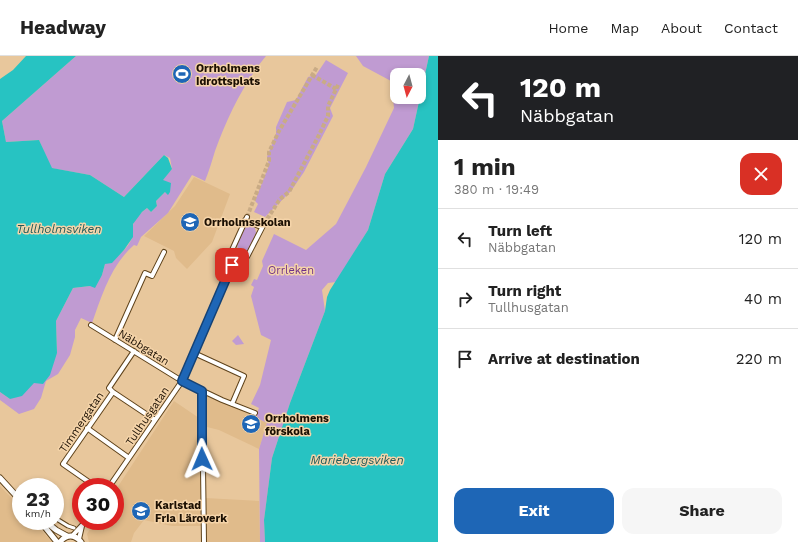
<!DOCTYPE html>
<html lang="en">
<head>
<meta charset="utf-8">
<style>
	:root { --surface:#fff; --page:#f6f6f6; --text:#222; --muted:#767676; --line:#e0e0e0; --accent:#1e66b6 }
	body { margin:0; font-family:"Work Sans",sans-serif; background:var(--page); color:var(--text); height:100vh; display:flex; flex-direction:column; font-size:15px; white-space:nowrap }
	* { box-sizing:border-box; margin:0 }
	p { font-size:13px; color:var(--muted) }
	.icon { flex:none; width:22px; height:22px; fill:none; stroke:currentColor; stroke-width:2; stroke-linecap:round; stroke-linejoin:round }
	.map { position:relative; flex:1; overflow:hidden }
	.side { display:flex; flex-direction:column; background:var(--surface); width:360px }
	.side>* { flex:none }
	.guide { background:#202124; color:#fff; overflow:hidden }
	.needle { width:26px; rotate:186deg }
	.buttons { position:absolute; left:390px; top:12px; display:grid; gap:8px }
	.buttons a { display:grid; place-items:center; width:36px; height:36px; border-radius:8px; background:var(--surface); box-shadow:0 2px 6px #0003; font-size:20px }
	.speed { position:absolute; left:12px; top:422px; display:flex; gap:8px; font-size:20px; font-weight:700; text-align:center }
	.speed>* { display:grid; place-content:center; width:52px; height:52px; border-radius:50%; background:var(--surface); box-shadow:0 2px 6px #0003; line-height:1 }
	.speed small { font-size:10px; font-weight:400 }
	.speed .limit { border:6px solid #d22; background:#fff; color:#111 }
	.pin { position:absolute; display:grid; place-items:center; width:34px; height:34px; color:#fff; margin:-17px; border-radius:8px; box-shadow:0 2px 6px #0006 }
	.me { position:absolute; width:44px; margin:-22px; rotate:359deg; stroke-linejoin:round; filter:drop-shadow(0 0 3px #0008) }
	.turn { display:flex; align-items:center; gap:14px; height:84px; padding:0 16px; font-size:18px }
	.turn .icon { width:52px; height:52px; stroke-width:2.5 }
	.turn b { display:block; font-size:28px; line-height:34px }
	.round { display:grid; place-items:center; flex:none; width:42px; height:42px; border-radius:12px; background:var(--page) }
	.summary { display:flex; align-items:center; justify-content:space-between; height:68px; padding:0 16px }
	h1 { font-size:24px; font-weight:700; line-height:30px }
	.action { display:flex; gap:8px; margin-top:auto; padding:8px 16px }
	.action a { flex:1; height:46px; border-radius:12px; background:var(--accent); color:#fff; font-size:16px; font-weight:700; line-height:46px; text-align:center }
	.action a+a { background:var(--page); color:var(--text) }
	ul { padding:0; list-style:none }
	li { display:flex; align-items:center; gap:12px; height:60px; padding:0 16px; border-top:1px solid var(--line) }
	li div { flex:1 }
	li b { display:block; font-size:15px }
	li em { font-style:normal }
	header { display:flex; align-items:center; gap:24px; box-sizing:border-box; height:56px; padding:0 20px; background:var(--surface); border-bottom:1px solid var(--line) }
	header strong { font-size:19px }
	nav { display:flex; gap:22px; margin-inline-start:auto; font-size:14px }
	main { display:flex; flex:1; min-height:0 }
	.map>svg:first-child { display:block }
</style>
</head>
<body>
<header>
<strong>Headway</strong>
<nav><a>Home</a><a>Map</a><a>About</a><a>Contact</a></nav>
</header>
<main>
<div class="map">
<svg width="438" height="486" viewBox="0 0 438 486">
	<rect width="100%" height="100%" fill="#e8c79c"/>
	<path fill="#e0bb8b" d="M194,121L230,138L212,186L187,213L176,202L174,195L144,180L175,150Z
		M203,336L267,367L259,393L219,374L203,370Z
		M174,345L199,362L203,465L205,442L259,445L260,486H203L202,470H172L144,464L134,477L131,486H89L87,478L95,465H115V435Z
		M0,430L21,452V465H33L52,486H0Z"/>
	<path fill="#c09bd2" fill-rule="evenodd" d="M76,0H266C243,28 227,62 215,95C212,105 209,115 205,125L192,119L168,157L141,181L137,190L134,189C111,209 102,239 92,267L81,262L75,274V281L70,299L58,318L46,325L41,342L34,353L19,358L0,344V336L10,343L57,297L56,265L73,232L90,230L102,219L105,208C116,202 127,194 132,182C134,178 132,173 133,169C134,163 142,156 147,152L151,156L157,150L156,145L165,136L162,124L172,113L170,102L164,99L124,141L90,119L51,112L39,84L6,86L2,65Z
		M356,0H429L413,73L385,118L368,174L336,226L328,227L322,234L325,255L290,347L272,402L264,464L265,486H260L259,393L267,367L255,361L259,352L251,348L260,329L271,284L261,279L251,240L254,231L251,229L254,223L257,224L263,210L262,205L274,178L306,194L336,168L366,111L394,52L391,25L363,10ZM397,19H419V41H397Z
		M326,4L348,17L330,52L333,60L304,116L291,135L265,161L254,156L258,148L255,145L269,109L267,101L276,78V71L287,46L296,44L308,21L316,19Z
		M250,169L255,172L256,177L248,194L244,196L238,193L237,189L245,172Z
		M238,279L244,288L236,289L232,285Z"/>
	<path fill="#27c3c2" d="M26,0H76L2,65L6,86L39,84L52,112L90,119L124,141L164,99L168,102L172,113L163,124L171,127L170,136L168,139L165,136L156,145L157,150L151,156L147,152L142,156L133,168V181L124,194L112,207L105,208L102,219L95,232L90,230L73,232L56,265L57,297L50,319L43,328L34,327L22,340L10,343L0,336V23L13,14Z
		M429,0H438V486H265L264,464L272,402L290,347L325,255L327,241L330,234L368,174L385,118L413,73Z"/>
	<g fill="none" stroke-linecap="round" stroke-linejoin="round">
		<path stroke="#c9ab85" stroke-width="4" stroke-dasharray="4 2" stroke-linecap="butt" d="M312,19L336,33
			M247,161L269,105V96L279,75L317,11
			M264,168L280,143L289,136L319,79L328,60V50L339,27"/>
		<defs>
			<path id="pedestrian" d="M47,431L48,429
				M55,462L68,470L74,472"/>
			<path id="minor" d="M247,161L232,194L247,201L264,168
				M245,164L261,171
				M91,269L182,325L222,344L255,357
				M115,284L145,217L152,220L164,196
				M134,295L109,332L113,336L155,364
				M194,297L244,320L232,348
				M202,335L204,486
				M87,372L129,402
				M96,431L63,408L113,336
				M109,431L182,325L237,197
				M72,480L86,465
				M79,483L82,470"/>
			<path id="tertiary" d="M0,422L21,445
				M40,465L57,486
				M45,465L56,474L67,480
				M60,486C66,478 75,478 81,486"/>
		</defs>
		<use href="#pedestrian" stroke="#5f431b" stroke-width="5"/>
		<use href="#minor" stroke="#5f431b" stroke-width="6"/>
		<use href="#tertiary" stroke="#5f431b" stroke-width="7"/>
		<use href="#pedestrian" stroke="#fff" stroke-width="3"/>
		<use href="#minor" stroke="#fff" stroke-width="4"/>
		<use href="#tertiary" stroke="#fff" stroke-width="5"/>
	</g>
	<g fill="none" stroke-linecap="round" stroke-linejoin="round">
		<defs>
			<path id="route" d="M202,403V335L182,325L232,209"/>
		</defs>
		<use href="#route" stroke="#144276" stroke-width="10"/>
		<use href="#route" stroke="#1e66b6" stroke-width="7"/>
	</g>
	<defs>
		<symbol id="stadium-disc" viewBox="-11 -11 22 22"><circle r="9.5" fill="#1e66b6" stroke="#f5d4a9"/><path d="M0-5a6.5 5 0 1 0 0 10a6.5 5 0 1 0 0-10ZM-3.5-1.8h7v3.6h-7Z" fill="#fff"/></symbol>
		<symbol id="school-disc" viewBox="-11 -11 22 22"><circle r="9.5" fill="#1e66b6" stroke="#f5d4a9"/><path d="M0-5L7-2L0 1L-7-2ZM-4 1L0 2.5L4 1V4Q0 6-4 4Z" fill="#fff"/></symbol>
	</defs>
	<g fill-rule="evenodd">
		<use href="#stadium-disc" x="171" y="7" width="22" height="22"/>
		<use href="#school-disc" x="179" y="155" width="22" height="22"/>
		<use href="#school-disc" x="240" y="357" width="22" height="22"/>
		<use href="#school-disc" x="130" y="444" width="22" height="22"/>
	</g>
	<g text-anchor="middle" stroke-width="3" stroke-linejoin="round" paint-order="stroke">
		<g font-size="11" font-weight="bold" fill="#1b0f02" stroke="#f5d4a9" text-anchor="start">
			<text x="196" y="16">Orrholmens<tspan x="196" dy="13">Idrottsplats</tspan></text>
			<text x="204" y="170">Orrholmsskolan</text>
			<text x="265" y="366">Orrholmens<tspan x="265" dy="13">förskola</tspan></text>
			<text x="155" y="453">Karlstad<tspan x="155" dy="13">Fria Läroverk</tspan></text>
		</g>
		<g font-size="11" fill="#6e2f88" stroke="#f5d4a9">
			<text x="291" y="218">Orrleken</text>
		</g>
		<g font-size="11" fill="#1b0f02" stroke="#f5d4a9">
			<text transform="translate(144 291) rotate(32)" y="4">Näbbgatan</text>
			<text transform="translate(147 360) rotate(-56)" y="4">Tullhusgatan</text>
			<text transform="translate(81 366) rotate(-56)" y="4">Timmergatan</text>
		</g>
		<g font-size="12" font-style="italic" fill="#1e5959" stroke="#f5d4a9">
			<text x="59" y="177">Tullholmsviken</text>
			<text x="357" y="408">Mariebergsviken</text>
		</g>
	</g>
</svg>
<div class="buttons">
<a><svg class="needle" viewBox="-14 -14 28 28"><path d="M0-13l5 13h-10z" fill="#e53935"/><path d="M0 13l5-13h-10z" fill="#767676"/></svg></a>
</div>
<div class="speed"><div>23<small>km/h</small></div><div class="limit">30</div></div>
<div class="pin" style="left:232px;top:209px;background:#d93025"><svg class="icon" aria-label="arrive" viewBox="0 0 24 24"><path d="M6 21V4h12l-3 4 3 4H6"/></svg></div>
<svg class="me" style="left:202px;top:403px" viewBox="-20 -20 40 40"><path d="M0-17L14 15 0 8-14 15z" fill="#1e66b6" stroke="#fff" stroke-width="4"/></svg>
</div>
<section class="side">
<div class="guide">
<div class="turn"><svg class="icon" aria-label="left" viewBox="0 0 24 24"><path d="M17 20v-9H6M10 6l-5 5 5 5"/></svg><div><b>120 m</b>Näbbgatan</div></div>
</div>
<div class="summary"><div><h1>1 min</h1><p>380 m · 19:49</p></div><a class="round" style="background:#d93025;color:#fff"><svg class="icon" aria-label="close" viewBox="0 0 24 24"><path d="M6 6l12 12M18 6L6 18"/></svg></a></div>
<ul>
<li><svg class="icon" aria-label="left" viewBox="0 0 24 24"><path d="M17 20v-9H6M10 6l-5 5 5 5"/></svg><div><b>Turn left</b><p>Näbbgatan</p></div><em>120 m</em></li>
<li><svg class="icon" aria-label="right" viewBox="0 0 24 24"><path d="M7 20v-9h11M14 6l5 5-5 5"/></svg><div><b>Turn right</b><p>Tullhusgatan</p></div><em>40 m</em></li>
<li><svg class="icon" aria-label="arrive" viewBox="0 0 24 24"><path d="M6 21V4h12l-3 4 3 4H6"/></svg><div><b>Arrive at destination</b></div><em>220 m</em></li>
</ul>
<div class="action"><a>Exit</a><a>Share</a></div>
</section>
</main>
</body>
</html>
